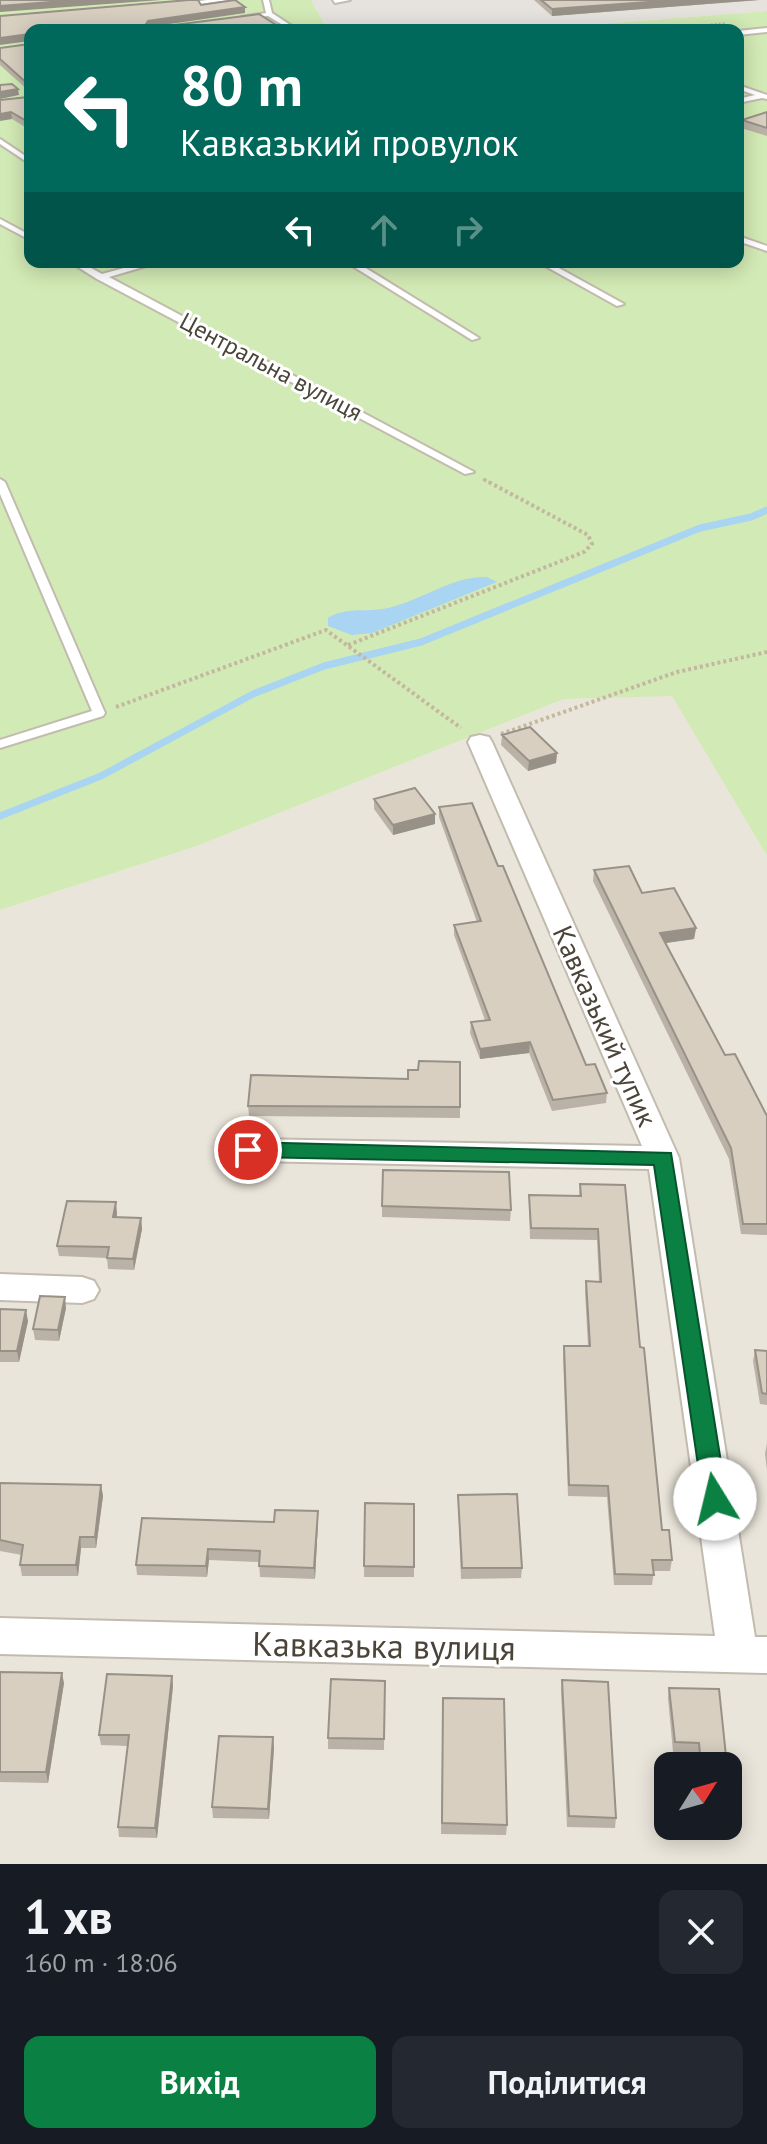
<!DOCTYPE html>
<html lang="uk">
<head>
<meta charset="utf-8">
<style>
	:root { --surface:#171b24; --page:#242831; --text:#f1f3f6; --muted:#9ea1a6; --accent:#0b8043 }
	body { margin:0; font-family:"PT Sans",sans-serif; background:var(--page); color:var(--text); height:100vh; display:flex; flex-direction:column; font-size:30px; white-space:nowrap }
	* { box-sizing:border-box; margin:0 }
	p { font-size:26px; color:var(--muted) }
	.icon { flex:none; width:44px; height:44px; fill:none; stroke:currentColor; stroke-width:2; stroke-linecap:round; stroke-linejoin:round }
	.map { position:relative; height:1864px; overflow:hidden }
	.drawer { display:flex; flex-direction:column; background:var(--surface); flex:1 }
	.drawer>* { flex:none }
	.guide { position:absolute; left:24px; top:24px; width:720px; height:244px; border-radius:16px; box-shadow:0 4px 20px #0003; background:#00695c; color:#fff; overflow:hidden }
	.needle { width:52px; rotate:53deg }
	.fabs { position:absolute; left:654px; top:1752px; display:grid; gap:16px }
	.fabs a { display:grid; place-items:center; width:88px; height:88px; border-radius:16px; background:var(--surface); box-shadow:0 4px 20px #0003; font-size:40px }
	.pin { position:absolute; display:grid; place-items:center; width:68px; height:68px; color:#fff; margin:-34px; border:4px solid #fff; border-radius:50%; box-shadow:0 2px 8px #0007 }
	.me { position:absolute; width:88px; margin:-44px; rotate:351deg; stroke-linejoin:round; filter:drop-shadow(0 0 6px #0008) }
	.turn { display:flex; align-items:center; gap:28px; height:168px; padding:0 24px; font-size:36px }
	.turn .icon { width:104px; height:104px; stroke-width:2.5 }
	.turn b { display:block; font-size:56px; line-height:68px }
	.lanes { display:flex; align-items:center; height:76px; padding:0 24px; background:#0003; justify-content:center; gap:40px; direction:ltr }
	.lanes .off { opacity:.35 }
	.round { display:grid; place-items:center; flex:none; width:84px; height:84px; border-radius:16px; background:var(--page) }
	.summary { display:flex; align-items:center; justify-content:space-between; height:136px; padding:0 24px }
	h1 { font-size:48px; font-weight:700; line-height:60px }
	.primary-button { display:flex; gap:16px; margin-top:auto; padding:16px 24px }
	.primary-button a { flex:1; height:92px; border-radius:16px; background:var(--accent); color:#fff; font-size:32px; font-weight:700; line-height:92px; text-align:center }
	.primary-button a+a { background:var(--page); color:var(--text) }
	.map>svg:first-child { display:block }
</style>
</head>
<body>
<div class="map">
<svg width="767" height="1864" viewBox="0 0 767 1864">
	<rect width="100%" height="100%" fill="#f6f3ec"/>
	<path fill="#eae5da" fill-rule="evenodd" d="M672,695L767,856V1864H0V910L197,846L564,699ZM668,1766H728V1826H668Z"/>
	<path fill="#e6e2dd" d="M311,0H767V11L534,29L529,26L485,30H328Z"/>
	<path fill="#d2eab5" d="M51,0H311L328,30H30V262H738V30H485L529,26L534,29L767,11V856L672,696L564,699L197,846L0,910V3Z"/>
	<path fill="#a9d4f2" d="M487,577L497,582L372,633L352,635L328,626V618C345,607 364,612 383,609C418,603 452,575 487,577Z"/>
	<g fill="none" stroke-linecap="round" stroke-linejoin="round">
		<path stroke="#a9d4f2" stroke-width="7" d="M0,816L101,776L253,694L324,666L421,642L700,528L751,517L767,510"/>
		<defs>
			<path id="lane" d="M207,0H229L184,6L181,4Z
				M263,0H269L272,13L298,30H291L268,16L241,19V17L266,13Z
				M333,0H350L335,3Z
				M767,28V32L738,35V31Z
				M738,85L767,95V99L762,98L738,103V99L755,95L738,89Z
				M0,139L30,159V164L0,144Z
				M0,219L30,235V240L0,224Z
				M738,236L767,246V251L738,241Z
				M70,262H80L102,274L146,262H160L109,277L474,472L465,474L97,279Z
				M346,262H356L479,338L472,340Z
				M538,262H548L624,304L617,306Z
				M0,479L5,482L105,713L103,716L0,748V740L92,711L0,494Z"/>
			<path id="street" d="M480,735L489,737L492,742L679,1158L755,1637H767V1673L0,1654V1618L715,1636L649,1169L248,1161L237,1158L232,1150L237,1142L248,1139L642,1146L468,742L471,737Z
				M0,1274L82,1277L94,1281L99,1290L94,1299L82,1303L0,1300Z"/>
		</defs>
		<use href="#lane" stroke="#c2bbae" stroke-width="4"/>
		<use href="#street" stroke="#c2bbae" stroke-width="4"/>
		<path stroke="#c4b79f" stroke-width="2" stroke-dasharray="2 2" stroke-linecap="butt" d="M591,30H610
			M655,30L726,23"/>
		<path stroke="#c4b79f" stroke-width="3" stroke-dasharray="3 3" stroke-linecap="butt" d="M483,479L489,482"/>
		<path stroke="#c4b79f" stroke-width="4" stroke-dasharray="3 3" stroke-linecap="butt" d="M348,645L584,552L592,544L588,535L485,480
			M116,707L326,630L461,728
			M501,734L677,672L767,652"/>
		<use href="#lane" fill="#fff" fill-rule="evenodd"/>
		<use href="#street" fill="#fff" fill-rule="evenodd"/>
	</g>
	<path fill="#bab2a6" d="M534,0H759L552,16Z
		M30,44V92L0,65V48Z
		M30,99V130L12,119L0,100Z
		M767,112V136L741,128L742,120Z
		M502,735L557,753L556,763L528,771L501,745Z
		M374,799L435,814V824L393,835L374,809Z
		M439,807L586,1065L607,1093L606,1103L552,1111L529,1053L480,1059L470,1033L471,1022L485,1020L454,935V925L477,922L439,817Z
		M594,870L642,893L696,928L694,939L665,943L725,1055L767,1116V1235L741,1234L729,1159L593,881Z
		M460,1062V1118L249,1116L248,1106L408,1079L418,1070Z
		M580,1184L625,1185L640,1347L662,1530L672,1560L670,1571H654L652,1585H614L607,1497L568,1496L563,1356L564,1346H588L585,1292L586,1281L599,1282L597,1240L530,1239L529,1206V1195L579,1196Z
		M382,1206L511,1210L510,1221L382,1217Z
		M117,1213V1217L141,1218L142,1229L134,1270L108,1269L107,1258L59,1256L57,1246Z
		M66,1308L59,1341L35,1340L33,1329Z
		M0,1309L28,1321L19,1362H0Z
		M755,1350L767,1351V1405L760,1404L753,1361Z
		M767,1443V1470L765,1454Z
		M0,1483L101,1485L103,1496L96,1548H81L78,1576H22L20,1565L22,1555L0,1551Z
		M458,1495L522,1568L521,1578L461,1579Z
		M365,1503L414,1504V1577H364Z
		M274,1522H318L315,1579L260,1577L259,1562L209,1560L207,1577L137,1575L136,1565Z
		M0,1672L64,1683L48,1783L0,1782Z
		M172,1676L173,1686L157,1838L119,1837L118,1827L128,1746L101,1745L99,1735Z
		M562,1680L616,1818L615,1828L567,1827L561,1691Z
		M385,1681L384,1750L328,1749V1738Z
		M669,1688L727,1766H698L697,1753L673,1752L668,1698Z
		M443,1698L507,1825L506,1835L441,1834Z
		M274,1748L269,1819L213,1818L212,1807Z
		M728,1774L732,1814L730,1824H728Z"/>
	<path fill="#979187" d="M76,0H161L0,12V6Z
		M676,0H759L552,16V9Z
		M245,7V13L149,27L146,24L148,21Z
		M29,34L30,41L0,45V38Z
		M18,89L19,95L0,99V92Z
		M11,112L12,119L0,121V114Z
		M557,753L556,763L528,771L529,761Z
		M435,814V824L393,835V825Z
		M696,928L694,939L659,944L660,933Z
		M530,1042L529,1053L480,1059V1049Z
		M116,1202L117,1213L115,1228L113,1217Z
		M141,1218L142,1229L134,1270L133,1259Z
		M65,1297L66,1308L59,1341L58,1330Z
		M26,1310L28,1321L19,1362L17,1351Z
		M101,1485L103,1496L96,1548L95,1537Z
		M318,1511V1522L315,1579L314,1568Z
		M80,1537L81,1548L78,1576L76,1565Z
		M208,1549L209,1560L207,1577L206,1566Z
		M62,1673L64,1683L48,1783L46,1772Z
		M172,1676L173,1686L157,1838L155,1828Z
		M273,1737L274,1748L269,1819L268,1809Z"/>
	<path fill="#d8cfc1" stroke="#979187" stroke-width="2" d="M0,0H76L0,6Z
		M189,0H198L201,5L235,0L245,7L148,21L146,24L166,26L259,14L284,30H30V35L29,34L0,38V16Z
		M541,0H676L552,9Z
		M30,44V86L0,59V48Z
		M12,84L18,89L0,92V85Z
		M28,97L30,99V123L11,112L0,114V100Z
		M767,112V128L742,120Z
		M530,727L557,753L529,761L502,735Z
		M415,788L435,814L393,825L374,799Z
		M472,803L498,866H503L586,1065L595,1064L607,1093L553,1100L530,1042L480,1049L471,1022L490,1020L454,925L481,921L439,807Z
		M629,866L642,893L674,888L696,928L660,933L725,1055L735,1054L767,1116V1224H743L731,1148L594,870Z
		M419,1061L460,1062V1107L248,1106L251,1075L408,1079V1070H418Z
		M383,1170L509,1172L511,1210L382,1206Z
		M580,1184L625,1185L640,1347L644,1348L662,1530H669L672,1560H652L654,1575L615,1574L608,1486L569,1485L564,1346H590L586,1281L601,1282L598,1229L531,1228L529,1195L581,1196Z
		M67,1201L116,1202L113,1217L141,1218L133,1259L107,1258L109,1247L57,1246Z
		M40,1296L65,1297L58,1330L33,1329Z
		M0,1309L26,1310L17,1351H0Z
		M755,1350L767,1351V1394L762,1393Z
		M0,1483L101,1485L95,1537H80L76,1565H20L23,1545L0,1540Z
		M517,1494L522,1568H462L458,1495Z
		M365,1503L414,1504V1567L364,1566Z
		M275,1510L318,1511L314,1568L259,1566L260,1551L208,1549L206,1566L136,1565L142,1518L274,1522Z
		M0,1672L62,1673L46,1772H0Z
		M107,1674L172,1676L155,1828L118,1827L129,1735H99Z
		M331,1679L385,1681L384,1739L328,1738Z
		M562,1680L608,1682L616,1818L569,1816Z
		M669,1688L719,1689L727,1766H701L699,1743L675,1742Z
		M443,1698L504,1699L507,1825L442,1823Z
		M219,1736L273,1737L268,1809L212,1807Z
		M728,1774L732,1814H728Z"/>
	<path fill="#0b8043" stroke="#07532c" stroke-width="2" d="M248,1142L671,1153L727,1499L723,1506L715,1510L706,1506L703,1499L654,1165L248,1157L241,1155L238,1150L241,1144Z"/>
	<g text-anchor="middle" stroke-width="6" stroke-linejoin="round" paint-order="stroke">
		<g font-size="24" fill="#4b4439" stroke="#fff">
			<text transform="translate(271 367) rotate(28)" y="8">Центральна вулиця</text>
		</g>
		<g font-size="28" fill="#4b4439" stroke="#fff">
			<text transform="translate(605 1026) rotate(66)" y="10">Кавказький тупик</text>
		</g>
		<g font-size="34" fill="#4b4439" stroke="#fff">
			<text transform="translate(384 1646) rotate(1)" y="12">Кавказька вулиця</text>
		</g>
	</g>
</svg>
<div class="fabs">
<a><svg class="needle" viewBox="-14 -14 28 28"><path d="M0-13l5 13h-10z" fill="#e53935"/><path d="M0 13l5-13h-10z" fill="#9ea1a6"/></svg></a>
</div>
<div class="pin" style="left:248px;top:1150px;background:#d93025"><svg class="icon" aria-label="arrive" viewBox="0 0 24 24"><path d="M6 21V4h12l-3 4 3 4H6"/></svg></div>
<svg class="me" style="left:715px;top:1499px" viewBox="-20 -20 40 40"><circle r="19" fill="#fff"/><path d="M0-13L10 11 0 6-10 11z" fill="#0b8043"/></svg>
<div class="guide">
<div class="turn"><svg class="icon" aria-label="left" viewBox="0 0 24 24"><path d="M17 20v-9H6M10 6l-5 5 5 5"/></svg><div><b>80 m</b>Кавказький провулок</div></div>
<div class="lanes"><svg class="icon" aria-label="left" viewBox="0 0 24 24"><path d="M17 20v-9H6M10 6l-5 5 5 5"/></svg><svg class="icon off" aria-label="ahead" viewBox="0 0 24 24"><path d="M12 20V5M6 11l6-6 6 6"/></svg><svg class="icon off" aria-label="right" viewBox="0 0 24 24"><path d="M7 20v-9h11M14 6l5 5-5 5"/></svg></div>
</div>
</div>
<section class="drawer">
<div class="summary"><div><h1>1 хв</h1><p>160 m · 18:06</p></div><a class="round"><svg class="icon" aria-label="close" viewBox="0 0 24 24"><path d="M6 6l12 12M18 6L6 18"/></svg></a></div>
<div class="primary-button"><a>Вихід</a><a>Поділитися</a></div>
</section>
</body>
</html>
